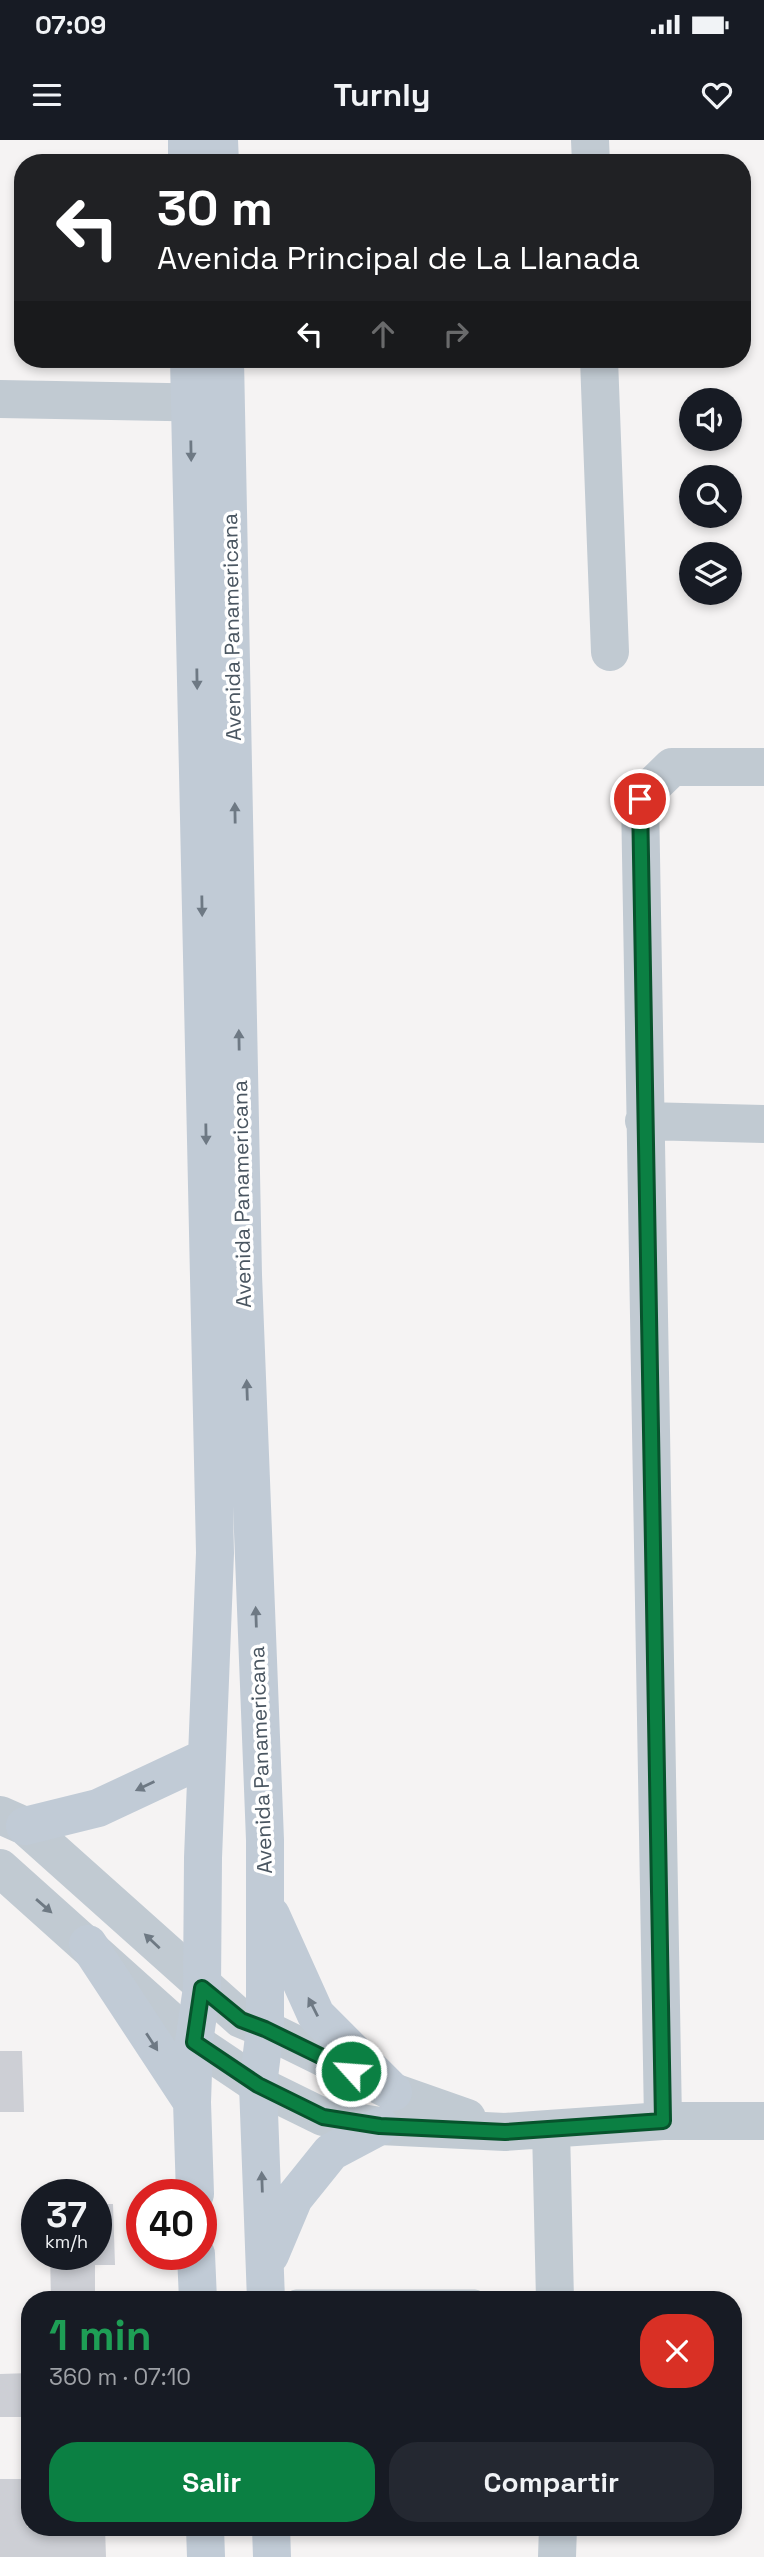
<!DOCTYPE html>
<html lang="es">
<head>
<meta charset="utf-8">
<style>
	:root { --surface:#171b24; --page:#242831; --text:#f1f3f6; --muted:#9ea1a6; --accent:#0b8043 }
	body { margin:0; font-family:"Space Grotesk",sans-serif; background:var(--page); color:var(--text); height:100vh; display:flex; flex-direction:column; font-size:26px; white-space:nowrap }
	* { box-sizing:border-box; margin:0 }
	p { font-size:23px; color:var(--muted) }
	.icon { flex:none; width:38px; height:38px; fill:none; stroke:currentColor; stroke-width:2; stroke-linecap:round; stroke-linejoin:round }
	.map { position:relative; flex:1; overflow:hidden }
	.details { position:absolute; left:21px; top:2151px; width:721px; height:245px; display:flex; flex-direction:column; background:var(--surface); border-radius:28px; box-shadow:0 4px 10px #0003 }
	.details>* { flex:none }
	.guide { position:absolute; left:14px; top:14px; width:737px; height:214px; border-radius:28px; box-shadow:0 4px 10px #0003; background:#202124; color:#fff; overflow:hidden }
	.buttons { position:absolute; left:679px; top:248px; display:grid; gap:14px }
	.buttons a { display:grid; place-items:center; width:63px; height:63px; border-radius:50%; background:var(--surface); box-shadow:0 4px 10px #0003; font-size:35px }
	.speed { position:absolute; left:21px; top:2039px; display:flex; gap:14px; font-size:35px; font-weight:700; text-align:center }
	.speed>* { display:grid; place-content:center; width:91px; height:91px; border-radius:50%; background:var(--surface); box-shadow:0 4px 10px #0003; line-height:1 }
	.speed small { font-size:18px; font-weight:400 }
	.speed .limit { border:10px solid #d22; background:#fff; color:#111 }
	.pin { position:absolute; display:grid; place-items:center; width:60px; height:60px; color:#fff; margin:-30px; border:4px solid #fff; border-radius:50%; box-shadow:0 2px 7px #0007 }
	.me { position:absolute; width:77px; margin:-38px; rotate:296deg; stroke-linejoin:round; filter:drop-shadow(0 0 5px #0008) }
	.turn { display:flex; align-items:center; gap:24px; height:147px; padding:0 28px; font-size:32px }
	.turn .icon { width:91px; height:91px; stroke-width:2.5 }
	.turn b { display:block; font-size:49px; line-height:60px }
	.lanes { display:flex; align-items:center; height:66px; padding:0 28px; background:#0003; justify-content:center; gap:35px; direction:ltr }
	.lanes .off { opacity:.35 }
	.round { display:grid; place-items:center; flex:none; width:74px; height:74px; border-radius:28px; background:var(--page) }
	.head { display:flex; align-items:center; justify-content:space-between; height:119px; padding:0 28px }
	h1 { font-size:42px; font-weight:600; line-height:52px; color:#1e9e55 }
	.primary-button { display:flex; gap:14px; margin-top:auto; padding:14px 28px }
	.primary-button a { flex:1; height:80px; border-radius:28px; background:var(--accent); color:#fff; font-size:28px; font-weight:600; line-height:80px; text-align:center }
	.primary-button a+a { background:var(--page); color:var(--text) }
	.status { display:flex; justify-content:space-between; align-items:center; height:49px; padding:0 35px; background:var(--surface); direction:ltr }
	.status svg { height:19px; fill:currentColor }
	header { display:flex; justify-content:space-between; align-items:center; height:91px; padding:0 28px; background:var(--surface); font-size:32px; font-weight:600 }
	.map>svg:first-child { display:block }
</style>
</head>
<body>
<div class="status"><b>07:09</b><svg viewBox="0 0 49 12"><path d="M0 12V9h3v3zM5 12V6h3v6zM10 12V3h3v9zM15 12V0h3v12zM26 1h20v11H26zM47 4h2v5h-2z"/></svg></div>
<header><svg class="icon" aria-label="menu" viewBox="0 0 24 24"><path d="M4 6h16M4 12h16M4 18h16"/></svg>Turnly<svg class="icon" aria-label="heart" viewBox="0 0 24 24"><path d="M12 20l-8-8c-3-5 5-10 8-4 3-6 11-1 8 4z"/></svg></header>
<div class="map">
<svg width="764" height="2417" viewBox="0 0 764 2417">
	<rect width="100%" height="100%" fill="#f5f3f3"/>
	<path fill="#cdcfd5" d="M0,1911H22L24,1972H0Z
		M49,2050H93V2054H49Z
		M96,2064H113L115,2125H95V2160H51L50,2114H96Z
		M30,2233V2277H0V2234Z
		M0,2339H27V2387H105L106,2417H0Z"/>
	<g fill="none" stroke-linecap="round" stroke-linejoin="round">
		<path stroke="#c1cad2" stroke-width="21" d="M296,2160H475"/>
		<path stroke="#c1cad2" stroke-width="38" d="M590,0L591,23
			M599,219L610,512
			M0,259L222,263
			M644,981L764,984
			M663,1981L640,658L672,627H764"/>
		<path stroke="#c1cad2" stroke-width="38" d="M0,1675L25,1686L241,1879L265,1889L393,1952L467,1978
			M0,1728L194,1902L258,1945L323,1977L380,1986L505,1992L663,1981H764
			M551,1989L555,2160
			M557,2417L558,2387"/>
		<path stroke="#c1cbd6" stroke-width="38" d="M187,0V23
			M219,0L220,23
			M189,219L215,1413L203,1718L202,1848L194,1902L192,1962L195,2054
			M225,219L243,1135L265,1700V1889L258,1945L266,2160
			M25,1686L98,1668L207,1617
			M271,1775L316,1875L393,1952
			M88,1804L192,1962
			M196,2114L198,2160
			M270,2115L294,2058L331,2012L380,1986
			M205,2387L206,2417
			M271,2387L272,2417"/>
	</g>
	<defs><path id="oneway-solid" d="M-6-.8H1V-3.2L6.5 0L1 3.2V.8H-6Z" transform="scale(1.75)"/></defs>
	<g fill="#6e7984">
		<use href="#oneway-solid" transform="translate(191 311) rotate(89)"/>
		<use href="#oneway-solid" transform="translate(197 539) rotate(89)"/>
		<use href="#oneway-solid" transform="translate(235 673) rotate(-91)"/>
		<use href="#oneway-solid" transform="translate(202 766) rotate(89)"/>
		<use href="#oneway-solid" transform="translate(239 900) rotate(-91)"/>
		<use href="#oneway-solid" transform="translate(206 994) rotate(89)"/>
		<use href="#oneway-solid" transform="translate(247 1250) rotate(-92)"/>
		<use href="#oneway-solid" transform="translate(256 1477) rotate(-92)"/>
		<use href="#oneway-solid" transform="translate(145 1646) rotate(154)"/>
		<use href="#oneway-solid" transform="translate(313 1867) rotate(-117)"/>
		<use href="#oneway-solid" transform="translate(152 1902) rotate(57)"/>
		<use href="#oneway-solid" transform="translate(262 2042) rotate(-92)"/>
	</g>
	<g fill="#6e7983">
		<use href="#oneway-solid" transform="translate(44 1766) rotate(41)"/>
		<use href="#oneway-solid" transform="translate(152 1801) rotate(-137)"/>
	</g>
	<g fill="none" stroke-linecap="round" stroke-linejoin="round">
		<defs>
			<path id="route" d="M351,1931L265,1889L241,1880L202,1848L194,1902L258,1945L323,1977L380,1986L505,1992L663,1981L640,659"/>
		</defs>
		<use href="#route" stroke="#07532c" stroke-width="18"/>
		<use href="#route" stroke="#0b8043" stroke-width="12"/>
	</g>
	<g text-anchor="middle" stroke-width="7" stroke-linejoin="round" paint-order="stroke">
		<g font-size="21" fill="#4a5661" stroke="#fff">
			<text transform="translate(232 487) rotate(-91)" y="7">Avenida Panamericana</text>
			<text transform="translate(242 1054) rotate(-91)" y="7">Avenida Panamericana</text>
			<text transform="translate(261 1620) rotate(-92)" y="7">Avenida Panamericana</text>
		</g>
	</g>
</svg>
<div class="buttons">
<a><svg class="icon" aria-label="sound" viewBox="0 0 24 24"><path d="M4 9h4l5-4v14l-5-4H4zM17 9q2 3 0 6"/></svg></a>
<a><svg class="icon" aria-label="search" viewBox="0 0 24 24"><circle cx="10" cy="10" r="6"/><path d="M15 15l6 6"/></svg></a>
<a><svg class="icon" aria-label="layers" viewBox="0 0 24 24"><path d="M12 4l9 5-9 5-9-5zM3 14l9 5 9-5"/></svg></a>
</div>
<div class="speed"><div>37<small>km/h</small></div><div class="limit">40</div></div>
<div class="pin" style="left:640px;top:659px;background:#d93025"><svg class="icon" aria-label="arrive" viewBox="0 0 24 24"><path d="M6 21V4h12l-3 4 3 4H6"/></svg></div>
<svg class="me" style="left:351px;top:1931px" viewBox="-20 -20 40 40"><circle r="17" fill="#0b8043" stroke="#fff" stroke-width="3"/><path d="M0-11L8 9 0 5-8 9z" fill="#fff"/></svg>
<div class="guide">
<div class="turn"><svg class="icon" aria-label="left" viewBox="0 0 24 24"><path d="M17 20v-9H6M10 6l-5 5 5 5"/></svg><div><b>30 m</b>Avenida Principal de La Llanada</div></div>
<div class="lanes"><svg class="icon" aria-label="left" viewBox="0 0 24 24"><path d="M17 20v-9H6M10 6l-5 5 5 5"/></svg><svg class="icon off" aria-label="ahead" viewBox="0 0 24 24"><path d="M12 20V5M6 11l6-6 6 6"/></svg><svg class="icon off" aria-label="right" viewBox="0 0 24 24"><path d="M7 20v-9h11M14 6l5 5-5 5"/></svg></div>
</div>
<section class="details">
<div class="head"><div><h1>1 min</h1><p>360 m · 07:10</p></div><a class="round" style="background:#d93025;color:#fff"><svg class="icon" aria-label="close" viewBox="0 0 24 24"><path d="M6 6l12 12M18 6L6 18"/></svg></a></div>
<div class="primary-button"><a>Salir</a><a>Compartir</a></div>
</section>
</div>
</body>
</html>
